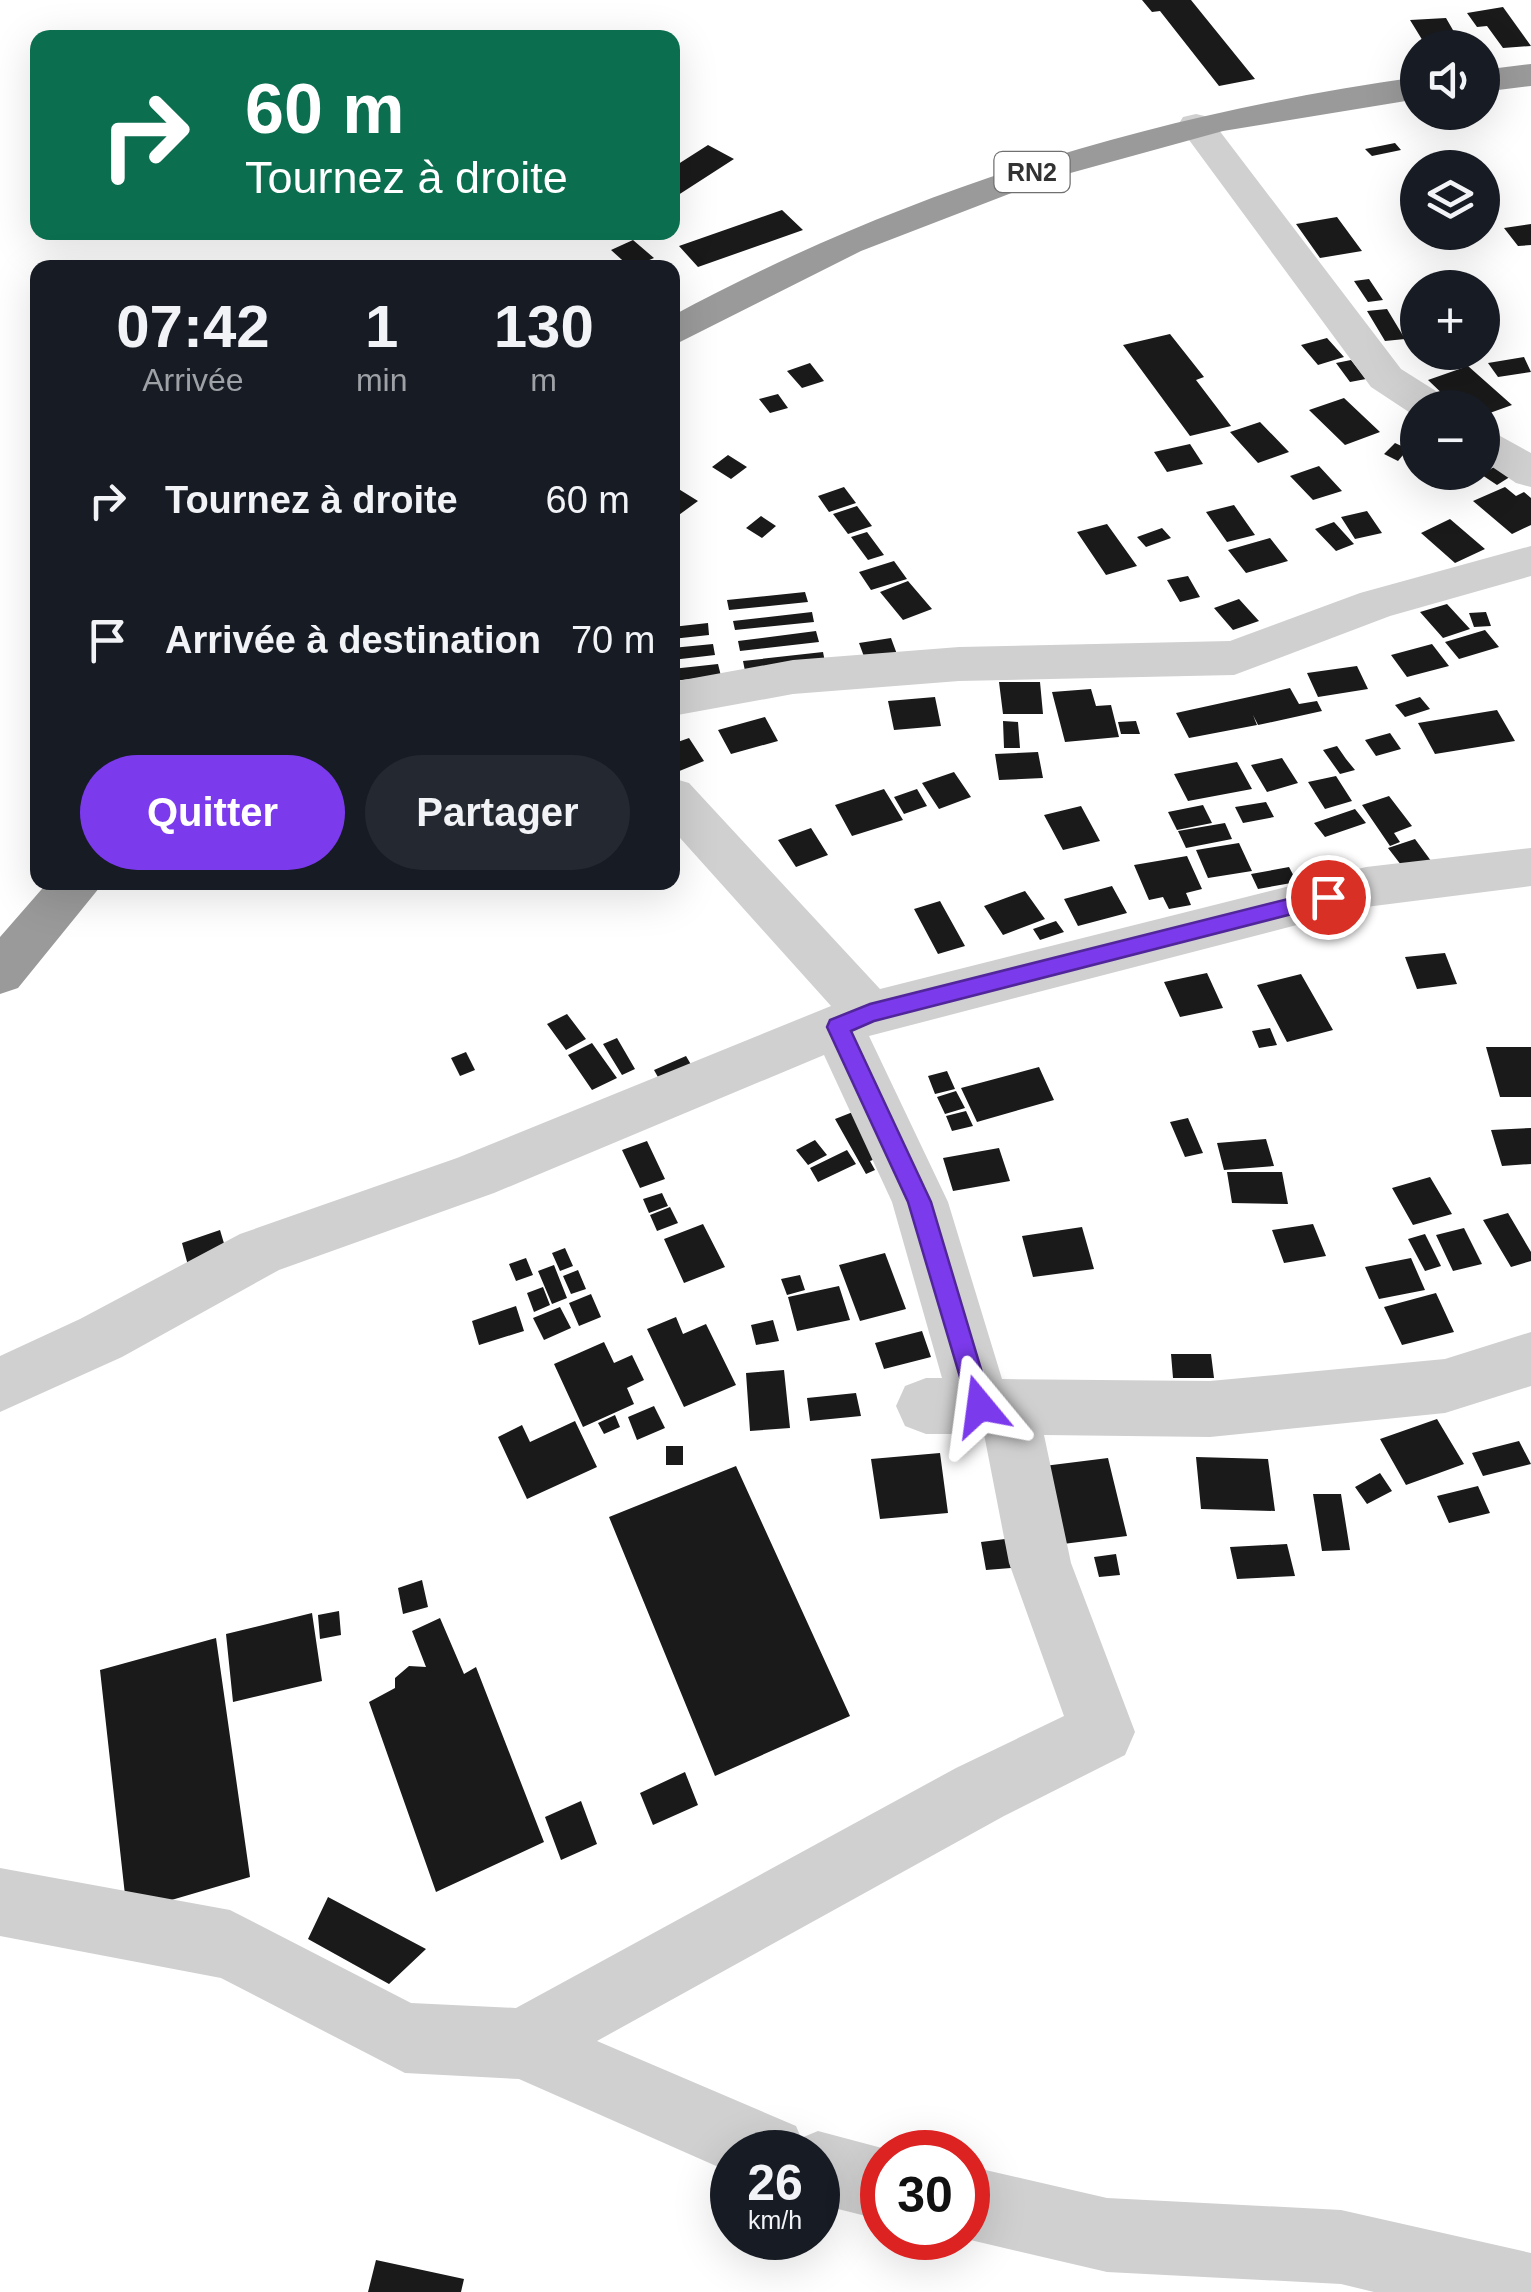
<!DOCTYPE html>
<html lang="fr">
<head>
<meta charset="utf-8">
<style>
	:root { --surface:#171b24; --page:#242831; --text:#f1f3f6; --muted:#9ea1a6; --accent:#7c3aed }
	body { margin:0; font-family:Arial,sans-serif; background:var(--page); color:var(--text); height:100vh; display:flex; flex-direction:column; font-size:38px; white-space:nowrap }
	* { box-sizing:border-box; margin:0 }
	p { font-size:32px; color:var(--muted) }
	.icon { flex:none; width:55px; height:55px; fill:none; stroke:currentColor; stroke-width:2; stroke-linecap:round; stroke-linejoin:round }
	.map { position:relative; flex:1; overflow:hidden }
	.side { position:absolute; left:30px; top:260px; width:650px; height:630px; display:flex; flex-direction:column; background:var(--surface); border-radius:20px; box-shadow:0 10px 40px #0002 }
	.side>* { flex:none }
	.hud { position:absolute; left:30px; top:30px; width:650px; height:210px; border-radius:20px; box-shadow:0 10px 40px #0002; background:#0b6e4f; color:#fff; overflow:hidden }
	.fabs { position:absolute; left:1400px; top:30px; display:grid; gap:20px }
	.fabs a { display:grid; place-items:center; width:100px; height:100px; border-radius:50%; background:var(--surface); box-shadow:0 10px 40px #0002; font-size:50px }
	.speed { position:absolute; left:710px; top:2130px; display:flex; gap:20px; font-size:50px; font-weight:700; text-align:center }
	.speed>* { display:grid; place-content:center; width:130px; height:130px; border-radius:50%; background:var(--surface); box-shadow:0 10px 40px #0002; line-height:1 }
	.speed small { font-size:25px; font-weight:400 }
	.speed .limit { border:15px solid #d22; background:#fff; color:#111 }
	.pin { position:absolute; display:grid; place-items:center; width:85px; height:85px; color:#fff; margin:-42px; border:5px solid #fff; border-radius:50%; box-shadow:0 2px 10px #0007 }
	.me { position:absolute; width:110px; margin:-55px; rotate:344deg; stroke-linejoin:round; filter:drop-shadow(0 0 8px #0008) }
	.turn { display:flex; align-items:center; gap:35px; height:210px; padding:0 50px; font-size:45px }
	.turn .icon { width:130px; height:130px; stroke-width:2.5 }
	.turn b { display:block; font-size:70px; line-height:85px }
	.eta { display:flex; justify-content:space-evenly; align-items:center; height:170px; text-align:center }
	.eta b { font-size:60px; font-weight:800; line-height:70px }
	.action { display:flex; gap:20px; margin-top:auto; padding:20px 50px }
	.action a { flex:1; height:115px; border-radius:60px; background:var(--accent); color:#fff; font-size:40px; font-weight:800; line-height:115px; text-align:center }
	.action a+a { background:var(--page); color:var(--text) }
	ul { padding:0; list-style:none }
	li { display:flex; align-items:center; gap:30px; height:140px; padding:0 50px }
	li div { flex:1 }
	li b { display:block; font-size:38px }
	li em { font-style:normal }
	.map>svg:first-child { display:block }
</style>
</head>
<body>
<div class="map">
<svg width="1531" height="2292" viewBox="0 0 1531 2292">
	<rect width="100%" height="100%" fill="#fff"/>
	<path fill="#1a1a1a" d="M1142,0H1191L1255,79L1219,86L1160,11L1152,12Z
		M1503,7L1531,46L1503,48L1487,26L1477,27L1467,13Z
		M1446,18L1461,44L1426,46L1410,20Z
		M1395,143L1401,150L1372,156L1365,149Z
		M708,145L734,159L672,199V168Z
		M782,210L803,230L698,267L679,246Z
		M1337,217L1362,251L1320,258L1296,224Z
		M1531,224V245L1518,246L1504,228Z
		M633,240L654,258L631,268L611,250Z
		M1369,279L1383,300L1368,302L1354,281Z
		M1387,309L1405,339L1385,341L1367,311Z
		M1170,334L1204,377L1196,380L1231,426L1190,436L1123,345Z
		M1327,338L1344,357L1318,365L1301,345Z
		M1524,357L1531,372L1498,377L1488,363Z
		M1351,360L1366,379L1350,382L1336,363Z
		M810,363L824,381L802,388L787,371Z
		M1468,366L1512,405L1487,414L1482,408H1467L1455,397L1449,400L1428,380Z
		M778,394L788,408L770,413L759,399Z
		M1344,398L1380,432L1345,445L1309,410Z
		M1260,422L1289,452L1258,463L1230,432Z
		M1395,443L1408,449L1398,461L1384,454Z
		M1190,444L1203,464L1167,472L1154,452Z
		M728,455L747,467L731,479L712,467Z
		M1501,462L1516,473L1497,485L1482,475Z
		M1319,466L1342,491L1313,500L1290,476Z
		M1431,472H1475L1438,487L1429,480L1436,477Z
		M844,487L856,503L829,512L818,496Z
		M1505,487L1516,496L1524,492L1531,498V525L1512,534L1473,501Z
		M677,488L698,501L672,520V492Z
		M1234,505L1255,535L1227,542L1206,512Z
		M857,506L872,526L848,534L833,514Z
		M1367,511L1382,533L1355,539L1341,517Z
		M761,516L776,526L762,538L746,528Z
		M1450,519L1485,549L1455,563L1421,533Z
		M1334,522L1354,544L1336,551L1315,529Z
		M1107,524L1137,566L1106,575L1077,532Z
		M1162,528L1171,538L1146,547L1137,537Z
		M867,532L884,555L868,560L851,537Z
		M1270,538L1288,561L1246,573L1228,550Z
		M894,561L907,579L871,590L859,572Z
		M1188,576L1200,597L1180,602L1167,580Z
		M908,581L932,609L903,620L880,592Z
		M805,592L808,602L729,610L727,600Z
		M1239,599L1259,621L1233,630L1214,608Z
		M1447,604L1470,629L1443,638L1420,612Z
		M812,612L814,622L735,630L733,621Z
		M1486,612L1491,626L1474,627L1469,613Z
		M708,623L709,635L672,639V627Z
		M1485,630L1499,647L1459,659L1445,642Z
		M816,631L819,642L740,651L738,641Z
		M891,638L898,657L866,662L859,643Z
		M713,644L715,655L672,660V648Z
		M1432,644L1449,666L1407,677L1391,655Z
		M823,652L825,662L745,671L743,661Z
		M718,664L721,676L672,681V669Z
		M1357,666L1368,689L1318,697L1307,673Z
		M999,682H1040L1043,714H1003Z
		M1290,688L1299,704L1317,701L1322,711L1258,725L1253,715L1257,725L1189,738L1176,713Z
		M1091,689L1096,706L1111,705L1119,737L1065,742L1052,692Z
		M935,697L941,726L894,730L888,701Z
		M1420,697L1430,709L1405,717L1395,705Z
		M1497,710L1515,741L1435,754L1418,723Z
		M765,717L778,741L731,754L718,730Z
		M1003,721L1018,722L1020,748H1004Z
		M1136,721L1140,734H1121L1118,722Z
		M1390,733L1401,749L1376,756L1365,740Z
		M689,738L704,761L677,772L672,744Z
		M1337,746L1346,759L1355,770L1340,774L1323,750Z
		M1038,752L1043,778L999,780L995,754Z
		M1282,758L1298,783L1267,792L1251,765Z
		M1237,762L1252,789L1188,801L1174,774Z
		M954,772L971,797L939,809L922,783Z
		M1336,776L1352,801L1325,809L1308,782Z
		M884,789L903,820L852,836L835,805Z
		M917,789L927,806L904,814L894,797Z
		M1389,796L1412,826L1394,833L1400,842L1390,846L1362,805Z
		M1266,802L1274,817L1243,823L1235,807Z
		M1203,805L1212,823L1177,830L1168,812Z
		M1081,806L1100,841L1063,850L1044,815Z
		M1355,809L1366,823L1325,837L1314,823Z
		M1225,823L1232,839L1186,848L1178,831Z
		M811,828L828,855L796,867L778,840Z
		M1415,839L1434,865L1408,874L1388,848Z
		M1239,843L1252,871L1208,878L1196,850Z
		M1187,856L1202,889L1186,893L1191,905L1169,909L1163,897L1149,900L1134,865Z
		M1289,867L1297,882L1258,889L1251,874Z
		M1112,886L1127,913L1078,926L1064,899Z
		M1025,891L1045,919L1003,935L984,906Z
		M940,901L965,946L938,954L914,909Z
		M1056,921L1064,932L1040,940L1033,929Z
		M1445,953L1457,984L1417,989L1405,957Z
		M1207,973L1223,1008L1180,1017L1164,982Z
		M1301,974L1333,1030L1287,1042L1257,985Z
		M567,1014L586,1039L566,1050L547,1024Z
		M1270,1028L1277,1045L1259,1048L1252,1031Z
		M617,1038L635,1069L622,1075L603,1044Z
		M592,1043L617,1078L592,1090L568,1055Z
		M1486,1047H1531V1097H1500Z
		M466,1052L475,1070L460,1076L451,1058Z
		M686,1056L696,1073L663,1086L654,1070Z
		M1039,1067L1054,1100L977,1122L961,1088Z
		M947,1071L955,1089L935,1094L928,1076Z
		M956,1091L965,1108L945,1114L937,1097Z
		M863,1108L889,1154L870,1161L875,1170L866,1174L835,1119Z
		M966,1111L973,1126L952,1131L946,1116Z
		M1188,1118L1203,1153L1185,1157L1170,1122Z
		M1531,1128V1164L1502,1166L1491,1130Z
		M1266,1139L1274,1166L1224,1170L1217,1143Z
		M815,1140L827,1155L808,1165L796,1150Z
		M647,1141L665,1179L640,1188L622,1150Z
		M999,1148L1010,1181L953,1191L943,1158Z
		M847,1150L856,1164L818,1182L810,1168Z
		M1227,1172H1282L1288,1204L1232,1203Z
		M1430,1177L1452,1214L1413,1225L1392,1188Z
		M662,1193L668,1206L649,1213L643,1199Z
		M670,1207L678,1223L657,1231L650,1215Z
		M1508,1213L1531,1252V1261L1511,1267L1483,1220Z
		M703,1224L725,1267L684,1283L664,1239Z
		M1313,1224L1326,1256L1284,1263L1272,1230Z
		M1082,1227L1094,1269L1033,1277L1022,1236Z
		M1464,1228L1482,1264L1453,1271L1436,1235Z
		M220,1230L229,1260L190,1273L182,1243Z
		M1425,1234L1441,1266L1425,1271L1408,1239Z
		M565,1248L573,1266L560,1271L552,1253Z
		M885,1253L906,1309L860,1321L839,1265Z
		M526,1258L533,1275L516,1281L509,1264Z
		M1411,1258L1425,1290L1379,1299L1365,1267Z
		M554,1265L567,1298L552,1304L538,1271Z
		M578,1270L586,1289L571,1294L563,1276Z
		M800,1275L805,1290L787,1295L781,1279Z
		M839,1286L850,1320L797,1331L788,1297Z
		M543,1287L550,1305L534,1312L527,1293Z
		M1436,1293L1454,1332L1402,1345L1384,1307Z
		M591,1294L601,1317L579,1326L569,1303Z
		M516,1306L524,1331L479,1345L472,1321Z
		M560,1307L571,1328L544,1340L533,1318Z
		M676,1317L683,1334L706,1324L736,1385L684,1407L647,1329Z
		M773,1320L779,1341L756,1345L751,1325Z
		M922,1331L931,1357L884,1369L875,1343Z
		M604,1342L614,1363L632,1355L644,1380L627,1388L634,1404L583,1427L554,1364Z
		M1171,1354H1211L1214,1378H1173Z
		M784,1370L790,1428L750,1431L746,1373Z
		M856,1393L861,1416L810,1421L807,1398Z
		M654,1406L665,1428L637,1440L628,1417Z
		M615,1415L620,1427L604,1434L598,1423Z
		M1437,1419L1464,1464L1406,1485L1380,1439Z
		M575,1421L597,1467L527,1499L498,1437L522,1425L530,1442Z
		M1519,1441L1531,1464L1483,1476L1472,1453Z
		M666,1446H683V1465H666Z
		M940,1453L948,1513L880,1519L871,1459Z
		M1196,1457L1268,1459L1275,1511L1201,1509Z
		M1108,1458L1127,1536L1063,1544L1044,1466Z
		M736,1466L850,1716L715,1776L609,1517Z
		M1380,1473L1392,1491L1367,1504L1355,1487Z
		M1478,1486L1490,1513L1449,1523L1437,1496Z
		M1313,1494H1341L1350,1550L1322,1551Z
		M1005,1539L1011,1568L986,1570L981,1542Z
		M1287,1544L1295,1576L1237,1579L1230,1547Z
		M1116,1554L1120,1575L1099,1577L1094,1557Z
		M422,1580L428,1607L403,1614L398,1588Z
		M339,1611L341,1635L320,1639L318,1615Z
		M312,1613L322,1681L233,1702L226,1634Z
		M440,1618L464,1674L476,1667L544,1842L436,1892L369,1702L395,1688V1678L409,1666L426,1667L412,1631Z
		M216,1638L250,1877L127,1913L100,1670Z
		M685,1772L698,1805L653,1825L640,1793Z
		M581,1801L597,1844L561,1860L545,1817Z
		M328,1897L426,1949L389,1984L308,1939Z
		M376,2260L464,2279L461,2292H368Z"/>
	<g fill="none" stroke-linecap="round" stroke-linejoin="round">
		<path fill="#d0d0d0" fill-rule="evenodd" d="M1196,114L1209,117L1401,369L1447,398L1453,408H1418V418L1371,387L1178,125L1183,117Z
			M1482,426L1531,453V487L1516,483L1482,460Z
			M1531,546V576L1390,616L1234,675L959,681L793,694L672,716V682L793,660L959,647L1230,641L1360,593Z
			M672,778L689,783L880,989L1366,867L1531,848V886L1366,907L869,1036L948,1202L1002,1379L1210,1381L1445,1359L1531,1332V1386L1445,1413L1210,1437L1044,1435L1071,1563L1135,1732L1125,1755L1004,1816L597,2041L796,2126L801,2138L818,2131L897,2152H882V2220L818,2204V2152H732V2173L519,2079L405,2073L221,1978L0,1936V1868L230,1910L411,2003L516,2008L956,1768L1064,1716L1009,1563L984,1434H926L905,1426L896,1406L905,1386L926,1378H942L892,1202L824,1055L494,1193L279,1270L122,1357L0,1412V1356L80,1319L240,1234L457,1158L831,1006L672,829Z
			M968,2166L1107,2198L1341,2210L1531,2253V2292H1374L1341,2284L1107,2272L962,2238H968Z"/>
		<path fill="#9a9a9a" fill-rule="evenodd" d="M1531,64V86L1482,92V70Z
			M1418,77V99L1223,131L1045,180L861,251L672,346V316C907,189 1154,114 1418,77Z
			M48,882H104L18,988L0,994V937Z"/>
	</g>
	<path fill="#7c3aed" stroke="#51269a" stroke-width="2.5" d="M1328,889L1338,897L1335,903L874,1021L851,1031L931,1202L992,1406L988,1414H971L908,1202L827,1027L830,1020L870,1004Z"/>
	<g text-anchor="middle" stroke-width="10" stroke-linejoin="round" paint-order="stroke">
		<rect fill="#fff" stroke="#707070" stroke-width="2.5" x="994.5" y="152" width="75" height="40" rx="8"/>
		<g font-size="25" font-weight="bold" fill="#333">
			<text x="1032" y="181">RN2</text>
		</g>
	</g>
</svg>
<div class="fabs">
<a><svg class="icon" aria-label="sound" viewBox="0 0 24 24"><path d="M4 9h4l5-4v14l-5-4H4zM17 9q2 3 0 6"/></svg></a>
<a><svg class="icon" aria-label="layers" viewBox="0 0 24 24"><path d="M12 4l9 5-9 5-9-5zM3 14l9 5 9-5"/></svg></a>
<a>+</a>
<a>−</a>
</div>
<div class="speed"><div>26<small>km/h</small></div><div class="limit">30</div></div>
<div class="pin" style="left:1328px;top:897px;background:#d93025"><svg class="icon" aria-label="arrive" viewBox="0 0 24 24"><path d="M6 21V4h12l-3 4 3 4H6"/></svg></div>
<svg class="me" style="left:980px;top:1406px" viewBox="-20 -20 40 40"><path d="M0-17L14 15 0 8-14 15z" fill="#7c3aed" stroke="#fff" stroke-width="4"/></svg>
<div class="hud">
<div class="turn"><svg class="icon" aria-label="right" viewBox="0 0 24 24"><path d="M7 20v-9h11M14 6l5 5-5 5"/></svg><div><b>60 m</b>Tournez à droite</div></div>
</div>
<section class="side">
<div class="eta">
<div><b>07:42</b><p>Arrivée</p></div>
<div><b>1</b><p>min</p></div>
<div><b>130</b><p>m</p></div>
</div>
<ul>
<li><svg class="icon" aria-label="right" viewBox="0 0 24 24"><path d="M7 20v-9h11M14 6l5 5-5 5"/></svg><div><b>Tournez à droite</b></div><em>60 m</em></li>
<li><svg class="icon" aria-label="arrive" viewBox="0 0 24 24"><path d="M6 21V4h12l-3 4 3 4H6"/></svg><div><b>Arrivée à destination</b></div><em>70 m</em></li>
</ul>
<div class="action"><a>Quitter</a><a>Partager</a></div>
</section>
</div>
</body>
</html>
